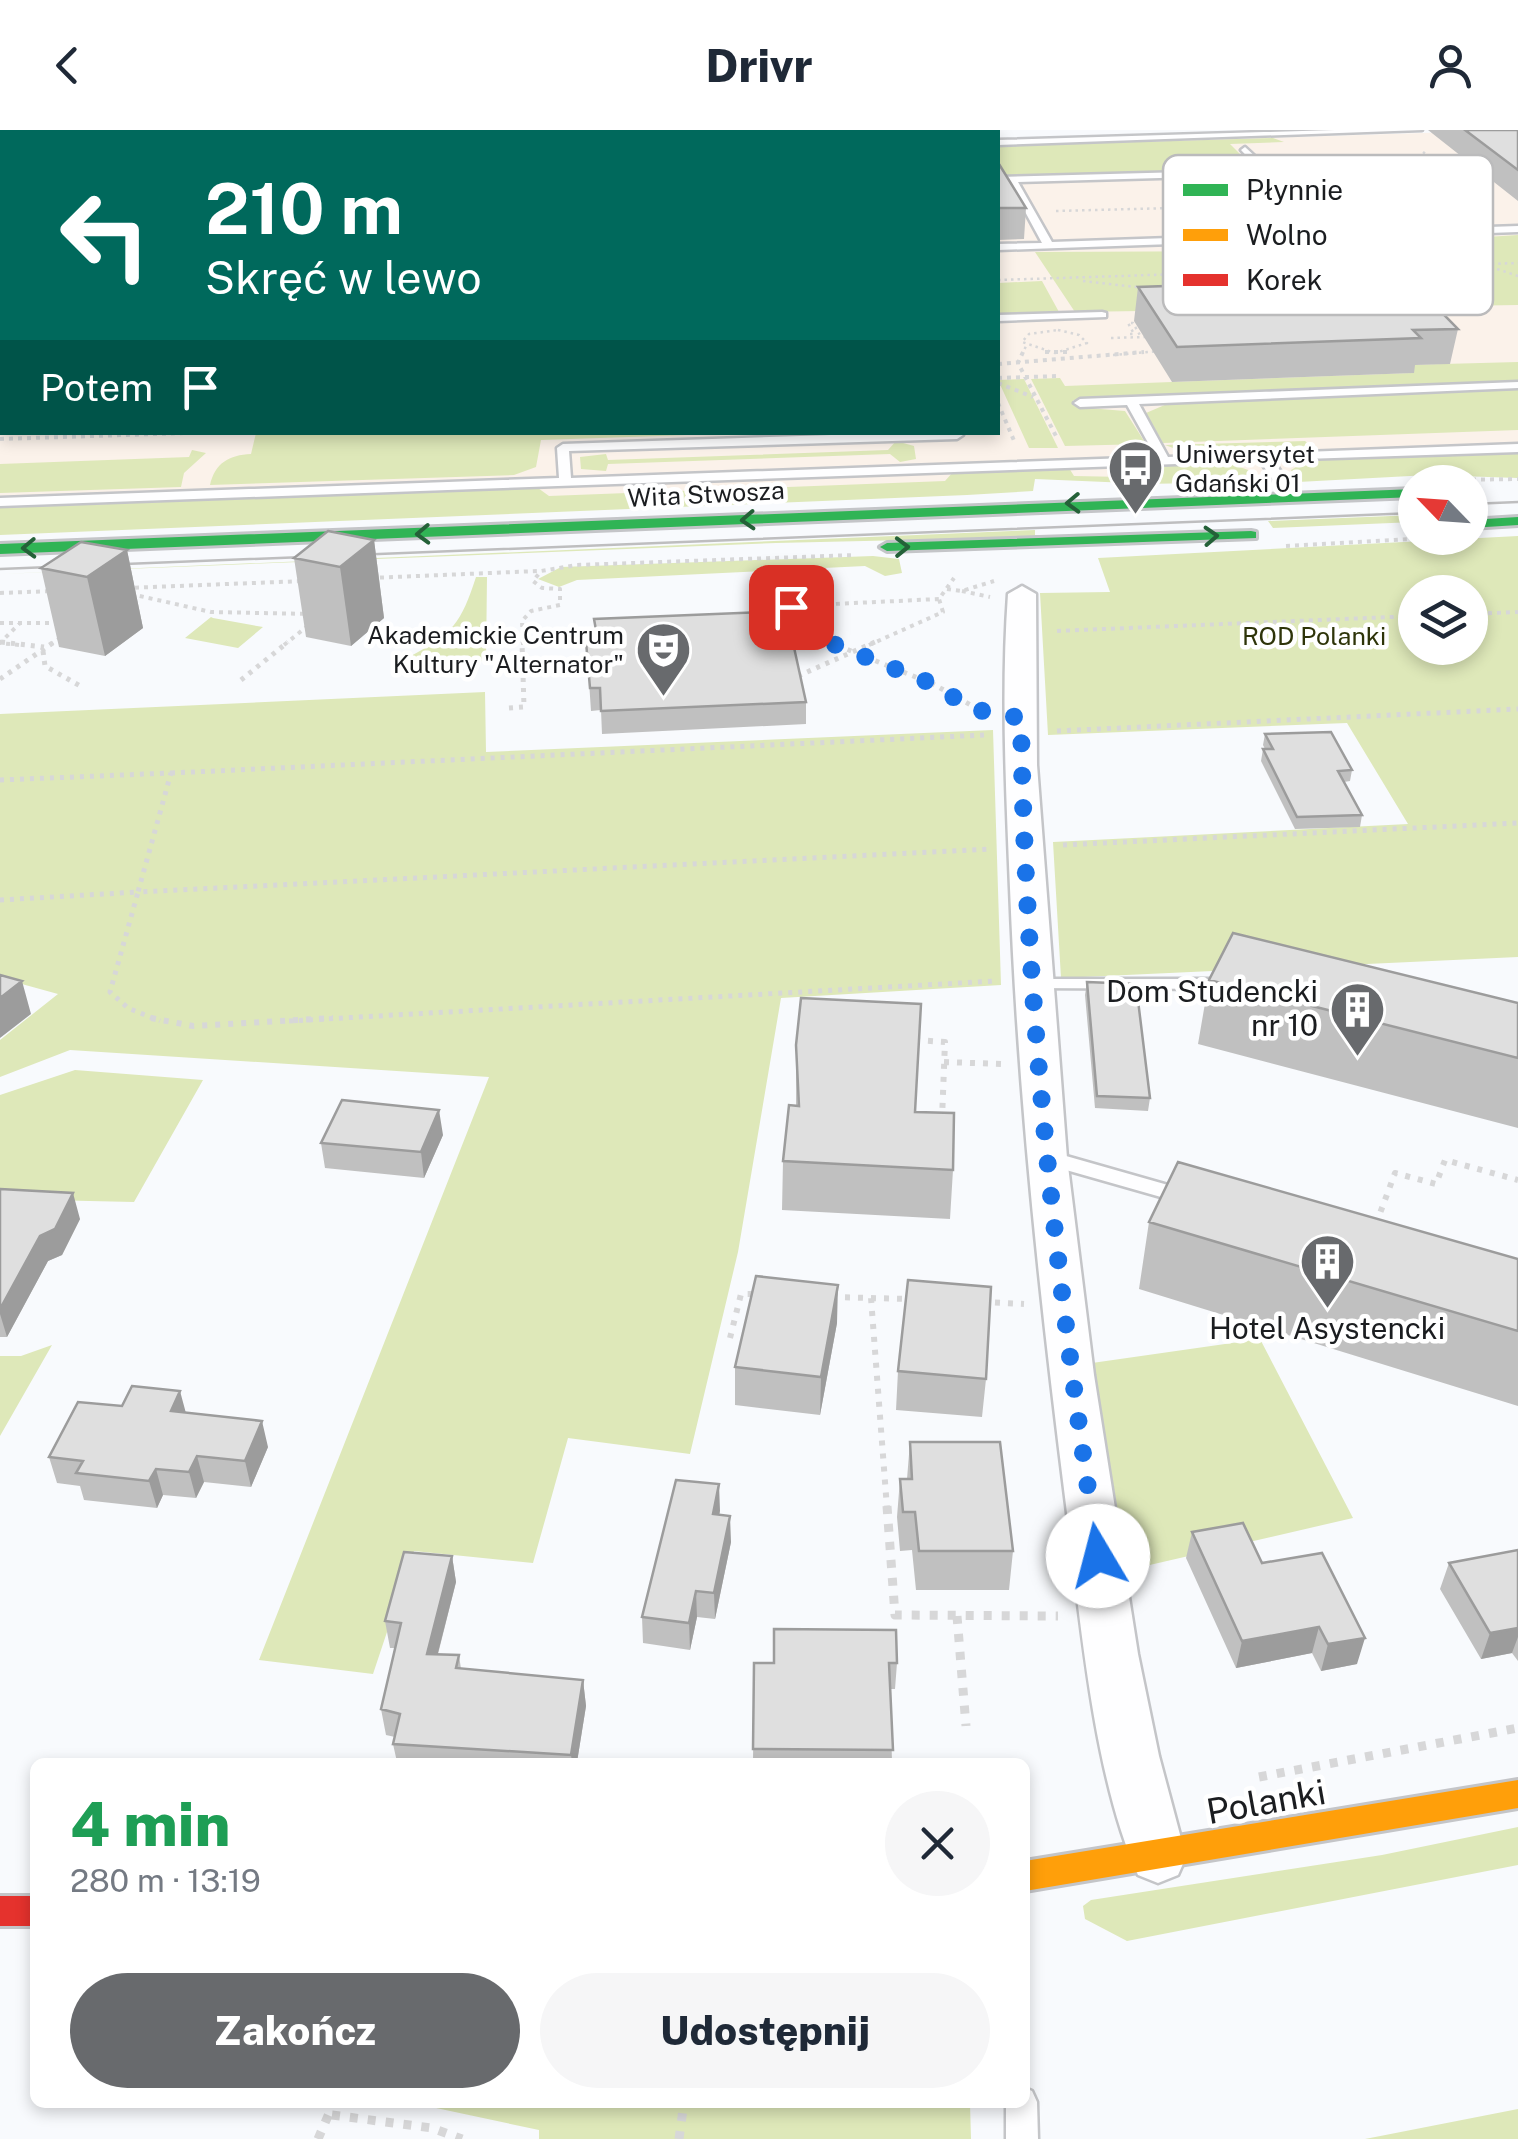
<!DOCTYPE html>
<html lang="pl">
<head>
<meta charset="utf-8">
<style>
	:root { --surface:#fff; --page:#f6f6f7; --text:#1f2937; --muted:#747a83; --accent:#686a6d }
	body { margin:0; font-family:"Public Sans",sans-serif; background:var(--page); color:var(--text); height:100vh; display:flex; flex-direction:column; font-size:38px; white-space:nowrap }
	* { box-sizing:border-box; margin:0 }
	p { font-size:32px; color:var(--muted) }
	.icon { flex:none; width:55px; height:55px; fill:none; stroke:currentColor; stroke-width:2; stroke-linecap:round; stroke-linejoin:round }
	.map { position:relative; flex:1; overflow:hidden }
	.panel { position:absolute; left:30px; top:1628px; width:1000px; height:350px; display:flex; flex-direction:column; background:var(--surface); border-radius:15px; box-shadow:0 5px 15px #0003 }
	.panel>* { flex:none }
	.hud { position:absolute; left:0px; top:0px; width:1000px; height:305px; box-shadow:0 5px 15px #0003; background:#00695c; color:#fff; overflow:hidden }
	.needle { width:65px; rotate:295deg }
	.tools { position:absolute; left:1398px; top:335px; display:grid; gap:20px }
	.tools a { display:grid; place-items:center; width:90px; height:90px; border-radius:50%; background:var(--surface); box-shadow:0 5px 15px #0003; font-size:50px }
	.pin { position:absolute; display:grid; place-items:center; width:85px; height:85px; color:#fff; margin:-42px; border-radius:20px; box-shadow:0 5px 15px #0006 }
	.me { position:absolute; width:110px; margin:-55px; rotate:352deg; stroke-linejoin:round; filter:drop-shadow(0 0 8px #0008) }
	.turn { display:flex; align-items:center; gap:35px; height:210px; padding:0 40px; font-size:45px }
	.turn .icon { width:130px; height:130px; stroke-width:2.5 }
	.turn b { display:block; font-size:70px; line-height:85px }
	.then { display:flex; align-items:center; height:95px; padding:0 40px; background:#0003; gap:20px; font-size:38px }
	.round { display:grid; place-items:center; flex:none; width:105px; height:105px; border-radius:52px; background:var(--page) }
	.summary { display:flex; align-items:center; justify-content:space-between; height:170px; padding:0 40px }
	h1 { font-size:60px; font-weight:800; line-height:75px; color:#1e9e55 }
	.cta { display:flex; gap:20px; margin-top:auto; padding:20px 40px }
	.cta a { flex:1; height:115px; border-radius:60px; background:var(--accent); color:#fff; font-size:40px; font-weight:800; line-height:115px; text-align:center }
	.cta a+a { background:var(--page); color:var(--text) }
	header { display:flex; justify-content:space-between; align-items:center; height:130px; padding:0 40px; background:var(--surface); font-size:45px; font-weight:800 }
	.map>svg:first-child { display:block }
</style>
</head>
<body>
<header><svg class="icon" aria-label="back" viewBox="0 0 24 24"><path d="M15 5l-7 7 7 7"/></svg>Drivr<svg class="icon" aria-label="person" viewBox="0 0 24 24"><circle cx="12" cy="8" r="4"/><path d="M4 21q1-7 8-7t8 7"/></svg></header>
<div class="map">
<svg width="1518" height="2009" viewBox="0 0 1518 2009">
	<rect width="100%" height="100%" fill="#f8fafd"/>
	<path fill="#fbf2ea" d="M1518,0V337L1164,350L960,346L910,366L0,403V34L2,302H998V16Z"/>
	<path fill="#dee8b9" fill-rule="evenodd" d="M1273,8L1284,12L1230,14L1253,37L1246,41L998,46V16Z
		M1518,105V175L1075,182L1035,122L1263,121Z
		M1042,151L1059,182L998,184V153Z
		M1518,232V252L1073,270L1076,277L1125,281L1146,314L1065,316L1031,249L1060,248L1065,256L1412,243L1406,235Z
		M1024,249L1058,318H1029L998,250Z
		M1518,258V300L1163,313L1146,283L1167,274Z
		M256,303V302L746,303L541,310L536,337L514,345L210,355C215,333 229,325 251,324Z
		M896,311L914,316L916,329L900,332L890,324L608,334L606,341L581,339L580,327L606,324L608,330L888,320Z
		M1305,311L1310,315L1306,319L1189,324L1165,315Z
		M192,320L206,323L184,343L181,357L0,363V334L189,327Z
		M1518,322V348L1429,345L1298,352L1291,340L1310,329Z
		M1231,334L1254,342L1261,352L1142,354L1130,336Z
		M1069,338L1074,346L1125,347L1129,353L1035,349L1033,361L967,365L0,405V378L538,358L549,366L945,351L953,342Z
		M1415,385V392L1273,398L1268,391Z
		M1035,400V405L1084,406L776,413L0,444Z
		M1518,406V827L1061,848L1053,712L1408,694L1347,593L1048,605L1040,463L1110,462L1098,428ZM1415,462H1470V518H1415Z
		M873,426L899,429L902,443L885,446L865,436L577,450L559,457L538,449L561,437Z
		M476,447H487L486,531L409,533V527C453,504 461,493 476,447Z
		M211,487L213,488L263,497L238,518L185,508Z
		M485,562L486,622L993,600L1001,855L781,868L738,1122L690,1324L568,1308L533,1433L414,1421L373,1544L259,1530L489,947L70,920L0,947V910L58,864L0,848V584Z
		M75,940L203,950L134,1072L0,1069V965Z
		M1260,1209L1353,1388L1128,1440L1092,1233Z
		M52,1215L0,1306V1226H21Z
		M1518,1697V1735L1127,1811L1085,1789L1083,1776L1091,1770L1382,1725Z
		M368,1973H970L971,2009H539V2000L422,1975Z
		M1518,1979V2009H1365Z"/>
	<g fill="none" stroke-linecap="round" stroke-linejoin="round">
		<defs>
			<path id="lane" d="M855,0H863L864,2H856Z
				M1335,0H1422L998,15V10Z
				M1245,17L1331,97V101H1325L1266,45L1018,52L1052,112L1518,96V102L998,120V114L1042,113L1009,52L998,53V47L1260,40L1241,20Z
				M1102,182L1106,183V187L998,191V185Z
				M1518,252V258L1139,274L1168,327L1518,314V322L1273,330L1297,366L1291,370L1286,369L1260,331L0,376V368L559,348L557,318L563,314L923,302L963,305L957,309L569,321L571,348L1156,327L1127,275L1080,277L1074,273L1080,269Z
				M1031,849H1233L1242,854L1233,859L1025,858L1022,854L1025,850Z
				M1045,1020L1196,1063L1199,1068L1189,1075L1038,1032L1035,1027L1038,1022Z
				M1025,1958L1032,1961L1037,1972L1038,2009H1006V1972H1025Z"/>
			<path id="street" d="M1022,456L1036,464L1037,635L1067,1028L1094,1245L1138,1524L1159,1626L1186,1727L1178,1745L1158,1753L1138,1745C1093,1646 1080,1485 1066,1375C1040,1170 1018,965 1010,758C1006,660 1001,562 1008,464Z"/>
			<path id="fast" d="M1415,359V367L0,424V414Z
				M1518,387V395L1470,398V390Z
				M1251,401L1256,402V408L887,421L880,417L887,413Z"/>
			<path id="slow" d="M1518,1650V1678L1025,1761V1731Z"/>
			<path id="jam" d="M0,1766H35V1796H0Z"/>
		</defs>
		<use href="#lane" stroke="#c4c5c8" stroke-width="5"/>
		<use href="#street" stroke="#c4c5c8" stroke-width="5"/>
		<use href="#fast" stroke="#c4c5c8" stroke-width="6"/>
		<use href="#slow" stroke="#c4c5c8" stroke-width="6"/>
		<use href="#jam" stroke="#c4c5c8" stroke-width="6"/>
		<path stroke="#d7d7d8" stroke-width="2.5" stroke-dasharray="2.5 4" stroke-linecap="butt" d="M1423,22L1492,76
			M1056,81L1249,76
			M1491,137L1518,146
			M1402,149L1458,138
			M998,150L1518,133
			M1083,151L1145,158
			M1167,158L1203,146
			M1058,200L1079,205L1087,213L1055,223L1022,212L1029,204Z
			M1130,204H1134L1128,193H1133L1141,207
			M1111,208L1145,207
			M1022,225L1026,216
			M1113,225L1160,221"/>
		<path stroke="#d7d7d8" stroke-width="4" stroke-dasharray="4 5" stroke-linecap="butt" d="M1023,222L1018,233L1057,308
			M1045,222H1067
			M998,234L1144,222
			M998,248L1059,246
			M998,253L1033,267
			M998,273L1015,313
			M0,309L186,303
			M1445,350L1518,349
			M1286,416L1430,408
			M371,448L538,441
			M126,458L304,451
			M787,458L796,499
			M947,459L962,461L994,451
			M962,461L990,467
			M0,463L54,461
			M131,464L211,482L311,484
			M791,476L939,469
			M1470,484L1518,482
			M0,493H60
			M786,499L835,515
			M1057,501L1415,486
			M524,513L594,507
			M19,515L0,513L20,493
			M50,515L63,506
			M284,515L310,494
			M523,515L522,491L531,481L560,475V459L542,458L533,451L541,441L577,435L855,425
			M869,515L943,482L939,469L954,448"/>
		<path stroke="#d7d7d8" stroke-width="5" stroke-dasharray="4 6" stroke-linecap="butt" d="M1,512L44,517
			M829,512L933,554L985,583
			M524,513L533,512
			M43,521L45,536L82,557
			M798,546L875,512
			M0,549L54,512
			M241,550L288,512
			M509,578L524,577L522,512
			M1057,601L1518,579
			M171,643L984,605
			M0,650L171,643L138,762L991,719
			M1063,715L1518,693
			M0,770L138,762L110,862L128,878L160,891
			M289,891L995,851"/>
		<path stroke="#d7d7d8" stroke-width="6" stroke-dasharray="5 8" stroke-linecap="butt" d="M151,888L193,896L333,888
			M915,910L945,912L942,989
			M944,932L1003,934
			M1376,1094L1395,1043L1436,1054L1445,1030L1518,1050
			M832,1167L909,1169
			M871,1168L887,1378
			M982,1172L1024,1174
			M730,1208L741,1164H759"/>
		<path stroke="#d7d7d8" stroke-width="9" stroke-dasharray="8 10" stroke-linecap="butt" d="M887,1376L895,1485L1058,1486
			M957,1486L966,1596
			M1259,1647L1518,1598
			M332,1985L432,1998L462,2009
			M318,2009L334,1972
			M679,2009L684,1972"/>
		<use href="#lane" fill="#fefeff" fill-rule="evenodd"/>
		<use href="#street" fill="#fefeff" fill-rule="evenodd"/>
		<use href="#fast" fill="#30b455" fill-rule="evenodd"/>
		<use href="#slow" fill="#ff9f0a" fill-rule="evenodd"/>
		<use href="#jam" fill="#e5322d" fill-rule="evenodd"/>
		<path stroke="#bebebf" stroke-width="2.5" d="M1470,374L1518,372
			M0,439L1415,383"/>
	</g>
	<path fill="#c0c0c0" d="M213,0H568V2H211Z
		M1428,0H1518V71Z
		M0,16H2V263H0Z
		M998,34L1026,78L1024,109L998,110Z
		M1138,157L1458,199L1450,234L1415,235L1414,243L1172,252L1134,191Z
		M28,302H93L29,305Z
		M374,410L384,488L351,516L306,507L294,428Z
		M127,420L143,498L105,526L59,517L41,438Z
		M594,489L806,572V594L602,604L601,580L591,581L587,522L595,500Z
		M1265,604L1352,640L1350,651L1344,652L1362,685L1360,697L1295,699L1261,631L1263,619H1265L1263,615Z
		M1209,850L1518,873V998L1198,914Z
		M1087,852L1150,968L1148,981L1095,978L1085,865Z
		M796,915L915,982L953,1040L950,1089L782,1080L783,1031L796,975Z
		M443,1005L424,1048L325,1038L321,1013Z
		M0,1059L80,1089L62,1125L48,1131L7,1207H0Z
		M1149,1092L1518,1129V1276L1139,1159Z
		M837,1193L820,1285L735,1275V1237Z
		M898,1241L986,1249L982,1287L896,1280Z
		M186,1283L268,1317L251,1357L204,1352L196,1368L163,1365L157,1378L84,1370L80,1356L57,1353L49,1327Z
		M910,1312L1013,1421L1009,1460H916L912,1420L900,1421L897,1387L900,1349H907Z
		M720,1381L719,1385L731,1412L715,1489L697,1487L690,1520L643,1513L642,1487Z
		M1192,1402L1262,1433L1357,1534L1321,1541L1312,1523L1236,1538L1186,1428Z
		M1518,1420V1531L1512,1523L1481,1529L1440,1459L1449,1433Z
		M452,1426L456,1452L438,1524L459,1525L461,1539L583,1550L586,1576L577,1632H397L393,1614L395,1607L386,1605L381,1579L395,1518H390L385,1491Z
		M754,1533H897L895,1559H890L892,1632H753Z"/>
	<path fill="#9c9c9c" d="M496,0H532V2H490Z
		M374,410L384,488L351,516L340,437Z
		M127,420L143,498L105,526L87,447Z
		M22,851L31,884L0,908V868Z
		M439,980L443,1005L424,1048L421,1022Z
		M73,1063L80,1089L62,1125L48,1131L7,1207L0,1184V1179L40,1106Z
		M838,1155L837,1193L820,1285L821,1247Z
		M180,1261L187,1287L171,1281Z
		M262,1291L268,1317L251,1357L245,1331Z
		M197,1326L204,1352L196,1368L189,1342Z
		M156,1339L163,1365L157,1378L149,1351Z
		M719,1354L720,1381L713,1410V1384Z
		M730,1386L731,1412L715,1489L714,1463Z
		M452,1426L456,1452L431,1550L427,1524Z
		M696,1461L697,1487L690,1520L689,1493Z
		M1319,1497L1312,1523L1236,1538L1242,1511Z
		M1518,1498V1507L1512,1523L1481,1529L1490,1503Z
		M1365,1508L1357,1534L1321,1541L1328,1514Z
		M583,1550L586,1576L577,1632H572L571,1625Z"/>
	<path fill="#dfdfdf" stroke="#9c9c9c" stroke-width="2.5" d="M213,0H496L490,2H211Z
		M1465,0H1518V40Z
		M0,16H2V220H0Z
		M998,34H999L1026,78H998Z
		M1408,148L1458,199L1413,200L1421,208L1177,217L1138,157Z
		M328,401L374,410L340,437L294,428Z
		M81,412L127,420L87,447L41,438Z
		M786,481L806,572L601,581L600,558H590L585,500H596L594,489Z
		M1331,602L1352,640L1338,641L1362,685L1297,687L1263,619H1273L1265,604Z
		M1233,803L1518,873V928L1209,850Z
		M0,845L22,851L0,868Z
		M1087,852L1136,854L1150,968L1097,966Z
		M801,868L921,874L915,982L954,983L953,1040L783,1031L789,975L799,976L796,915Z
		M342,970L439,980L421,1022L321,1013Z
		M1178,1032L1518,1129V1201L1149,1092Z
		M0,1059L73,1063L55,1099L40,1106L0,1179Z
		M756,1146L838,1155L821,1247L735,1237Z
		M908,1150L991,1157L986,1249L898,1241Z
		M132,1256L180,1261L171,1281L262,1291L245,1331L197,1326L189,1342L156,1339L149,1351L76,1343L83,1331L49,1327L78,1272L122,1276Z
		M910,1312H1000L1013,1421H919L915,1382H903L900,1349H912Z
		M676,1350L719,1354L713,1384L730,1386L714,1463L696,1461L689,1493L642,1487Z
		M1243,1393L1262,1433L1322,1423L1365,1508L1328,1514L1319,1497L1242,1511L1192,1402Z
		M1518,1420V1498L1490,1503L1449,1433Z
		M404,1422L452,1426L427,1524L459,1525L456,1538L583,1550L571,1625L393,1614L400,1584L381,1579L401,1493L385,1491Z
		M774,1499L896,1500L897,1533H889L893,1620L753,1619L754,1533H774Z"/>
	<defs><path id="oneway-chevron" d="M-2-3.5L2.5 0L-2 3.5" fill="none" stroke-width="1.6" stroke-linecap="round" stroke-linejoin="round" transform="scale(2.5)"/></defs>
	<g stroke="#246138">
		<use href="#oneway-chevron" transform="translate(1073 373) rotate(178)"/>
		<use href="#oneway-chevron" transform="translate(748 390) rotate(177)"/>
		<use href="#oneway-chevron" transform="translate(423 404) rotate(178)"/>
		<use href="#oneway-chevron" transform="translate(1211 406) rotate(-3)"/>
		<use href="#oneway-chevron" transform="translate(902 417) rotate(-1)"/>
		<use href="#oneway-chevron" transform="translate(29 418) rotate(178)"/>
	</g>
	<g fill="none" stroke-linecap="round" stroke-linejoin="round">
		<path stroke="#1a73e8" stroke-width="18" stroke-dasharray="0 32.4" d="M791,477L796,499L933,554L972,579L1021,588C1025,870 1056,1148 1098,1426"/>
	</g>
	<defs>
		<symbol id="bus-pin" viewBox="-11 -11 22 30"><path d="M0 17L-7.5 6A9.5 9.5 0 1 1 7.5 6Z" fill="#686a6d" stroke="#fff"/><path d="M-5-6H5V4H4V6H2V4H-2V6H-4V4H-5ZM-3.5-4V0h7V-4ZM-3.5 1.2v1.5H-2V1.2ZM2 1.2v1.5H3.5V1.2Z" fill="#fff"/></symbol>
		<symbol id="theatre-pin" viewBox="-11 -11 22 30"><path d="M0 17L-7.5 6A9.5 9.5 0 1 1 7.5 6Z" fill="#686a6d" stroke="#fff"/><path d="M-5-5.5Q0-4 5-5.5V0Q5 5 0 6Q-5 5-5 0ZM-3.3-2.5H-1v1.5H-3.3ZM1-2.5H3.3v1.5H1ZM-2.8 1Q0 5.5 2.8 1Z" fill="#fff"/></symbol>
		<symbol id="building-pin" viewBox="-11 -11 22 30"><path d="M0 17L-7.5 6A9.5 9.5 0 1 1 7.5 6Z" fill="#686a6d" stroke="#fff"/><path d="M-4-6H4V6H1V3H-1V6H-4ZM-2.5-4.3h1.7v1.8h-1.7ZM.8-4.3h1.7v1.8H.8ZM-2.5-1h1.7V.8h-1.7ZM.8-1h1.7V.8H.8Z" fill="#fff"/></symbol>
	</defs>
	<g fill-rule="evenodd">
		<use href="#bus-pin" x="1104" y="306" width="63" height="86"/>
		<use href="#theatre-pin" x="632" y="488" width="63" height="86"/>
		<use href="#building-pin" x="1326" y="848" width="63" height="86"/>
		<use href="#building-pin" x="1296" y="1100" width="63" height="86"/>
	</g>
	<g text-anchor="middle" stroke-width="9" stroke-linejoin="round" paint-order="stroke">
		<g font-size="25" fill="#1b1d20" stroke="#fff" text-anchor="start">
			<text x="1175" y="333">Uniwersytet<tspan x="1175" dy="29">Gdański 01</tspan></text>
			<text x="624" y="514" text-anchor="end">Akademickie Centrum<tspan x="624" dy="29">Kultury "Alternator"</tspan></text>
		</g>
		<g font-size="25" fill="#1b1d20" stroke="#fff">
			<text transform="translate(706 364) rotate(-3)" y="9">Wita Stwosza</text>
		</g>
		<g font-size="25" fill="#2e3409" stroke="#fff">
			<text x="1314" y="515">ROD Polanki</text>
		</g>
		<g font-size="30" fill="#1b1d20" stroke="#fff" text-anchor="end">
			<text x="1318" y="872">Dom Studencki<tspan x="1318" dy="34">nr 10</tspan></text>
			<text x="1327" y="1209" text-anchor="middle">Hotel Asystencki</text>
		</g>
		<g font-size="35" fill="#1b1d20" stroke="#fff">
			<text transform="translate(1266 1672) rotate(-10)" y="12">Polanki</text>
		</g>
	</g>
	<rect x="1163" y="25" width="330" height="160" rx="15" fill="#fff" stroke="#bbbbbc" stroke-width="2.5"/>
	<rect x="1183" y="54" width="45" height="12" fill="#30b455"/>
	<rect x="1183" y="99" width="45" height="12" fill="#ff9f0a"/>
	<rect x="1183" y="144" width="45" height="12" fill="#e5322d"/>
	<g font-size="28" fill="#1b1d20">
		<text x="1246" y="70">Płynnie</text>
		<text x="1246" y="115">Wolno</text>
		<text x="1246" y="160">Korek</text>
	</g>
</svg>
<div class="tools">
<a><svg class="needle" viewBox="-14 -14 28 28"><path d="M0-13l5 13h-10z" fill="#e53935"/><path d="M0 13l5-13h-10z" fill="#747a83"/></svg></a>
<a><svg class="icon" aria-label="layers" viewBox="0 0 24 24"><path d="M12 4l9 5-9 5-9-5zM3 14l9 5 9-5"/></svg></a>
</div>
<div class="pin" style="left:791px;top:477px;background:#d93025"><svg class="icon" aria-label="arrive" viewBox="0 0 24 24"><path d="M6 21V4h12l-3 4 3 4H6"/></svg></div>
<svg class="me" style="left:1098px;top:1426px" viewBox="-20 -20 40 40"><circle r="19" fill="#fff"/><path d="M0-13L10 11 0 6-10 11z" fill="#1a73e8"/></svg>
<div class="hud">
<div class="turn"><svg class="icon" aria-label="left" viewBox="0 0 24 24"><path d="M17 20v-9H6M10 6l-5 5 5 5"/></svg><div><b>210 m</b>Skręć w lewo</div></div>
<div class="then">Potem<svg class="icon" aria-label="arrive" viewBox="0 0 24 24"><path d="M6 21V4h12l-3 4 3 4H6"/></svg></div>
</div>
<section class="panel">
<div class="summary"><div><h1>4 min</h1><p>280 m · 13:19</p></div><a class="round"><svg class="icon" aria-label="close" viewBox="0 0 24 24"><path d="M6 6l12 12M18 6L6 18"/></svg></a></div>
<div class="cta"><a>Zakończ</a><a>Udostępnij</a></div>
</section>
</div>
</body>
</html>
